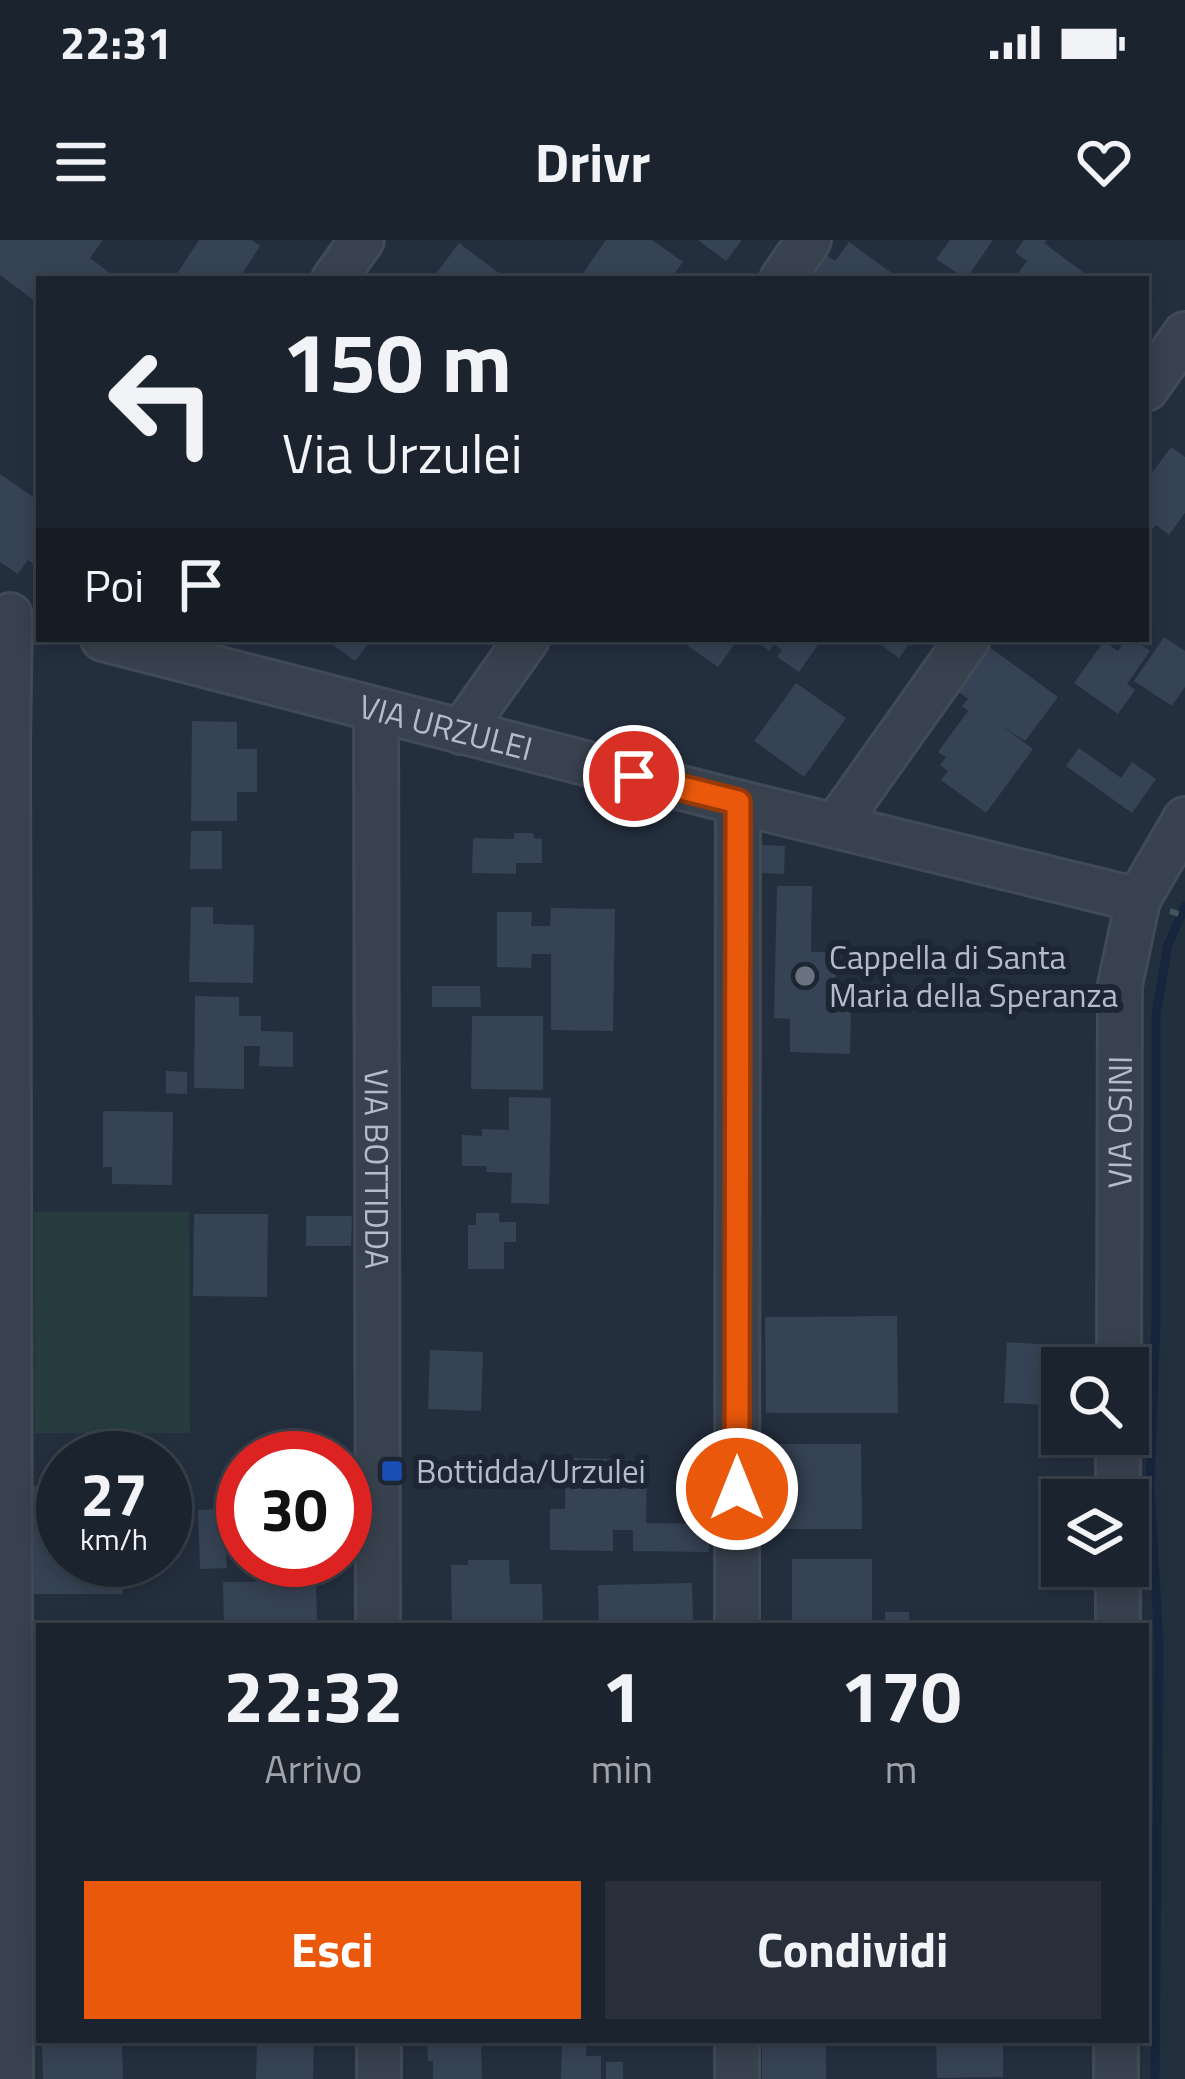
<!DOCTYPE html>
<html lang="it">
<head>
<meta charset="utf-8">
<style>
	:root { --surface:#1b232e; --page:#282f3a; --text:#f1f3f6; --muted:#a0a4aa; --line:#39404a; --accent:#ea580c }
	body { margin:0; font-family:"Titillium Web",sans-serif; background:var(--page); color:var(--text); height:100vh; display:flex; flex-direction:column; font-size:45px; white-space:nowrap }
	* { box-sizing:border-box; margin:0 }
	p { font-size:39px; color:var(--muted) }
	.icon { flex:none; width:66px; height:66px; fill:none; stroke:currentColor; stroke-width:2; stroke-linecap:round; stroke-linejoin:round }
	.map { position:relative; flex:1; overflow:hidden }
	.details { position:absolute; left:36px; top:1383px; width:1113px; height:420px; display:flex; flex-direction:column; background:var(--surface); border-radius:0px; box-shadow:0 6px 18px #0003,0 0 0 3px var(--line) }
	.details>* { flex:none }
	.banner { position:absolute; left:36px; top:36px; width:1113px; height:366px; border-radius:0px; box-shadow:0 6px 18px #0003,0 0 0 3px var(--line); background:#1b232e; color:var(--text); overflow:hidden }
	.buttons { position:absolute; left:1041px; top:1107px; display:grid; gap:24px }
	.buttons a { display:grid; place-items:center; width:108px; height:108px; border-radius:0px; background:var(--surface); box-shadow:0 6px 18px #0003,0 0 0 3px var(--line); font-size:60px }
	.speed { position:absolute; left:36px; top:1191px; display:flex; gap:24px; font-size:60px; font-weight:700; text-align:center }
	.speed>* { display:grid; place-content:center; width:156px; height:156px; border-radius:50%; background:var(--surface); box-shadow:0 6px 18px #0003,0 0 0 3px var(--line); line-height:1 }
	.speed small { font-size:30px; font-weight:400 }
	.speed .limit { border:18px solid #d22; background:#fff; color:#111 }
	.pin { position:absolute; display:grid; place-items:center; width:102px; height:102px; color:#fff; margin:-51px; border:6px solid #fff; border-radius:50%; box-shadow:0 3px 12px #0007 }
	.me { position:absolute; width:132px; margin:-66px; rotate:0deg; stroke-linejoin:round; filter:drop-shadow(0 0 9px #0008) }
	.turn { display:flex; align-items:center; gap:42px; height:252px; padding:0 48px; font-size:54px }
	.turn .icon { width:156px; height:156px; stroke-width:2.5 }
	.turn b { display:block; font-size:84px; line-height:102px }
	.then { display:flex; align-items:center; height:114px; padding:0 48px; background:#0003; gap:24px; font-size:45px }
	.eta { display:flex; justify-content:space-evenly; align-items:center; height:204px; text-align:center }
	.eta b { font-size:72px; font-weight:700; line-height:84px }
	.action { display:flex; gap:24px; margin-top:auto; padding:24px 48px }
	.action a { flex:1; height:138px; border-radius:0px; background:var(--accent); color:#fff; font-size:48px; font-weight:700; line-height:138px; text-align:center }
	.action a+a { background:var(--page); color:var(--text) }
	.status { display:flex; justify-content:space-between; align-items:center; height:84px; padding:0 60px; background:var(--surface); direction:ltr }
	.status svg { height:33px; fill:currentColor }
	header { display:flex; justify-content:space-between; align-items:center; height:156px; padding:0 48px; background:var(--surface); font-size:54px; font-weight:700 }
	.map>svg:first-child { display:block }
</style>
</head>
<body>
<div class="status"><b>22:31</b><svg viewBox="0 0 49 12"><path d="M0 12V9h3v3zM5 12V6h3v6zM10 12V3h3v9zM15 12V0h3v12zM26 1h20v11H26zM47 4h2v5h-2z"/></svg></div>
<header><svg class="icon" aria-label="menu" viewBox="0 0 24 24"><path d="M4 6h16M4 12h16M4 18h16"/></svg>Drivr<svg class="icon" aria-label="heart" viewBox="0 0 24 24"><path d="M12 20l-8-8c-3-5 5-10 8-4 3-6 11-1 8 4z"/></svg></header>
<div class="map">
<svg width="1185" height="1839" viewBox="0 0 1185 1839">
	<rect width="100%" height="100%" fill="#242f3e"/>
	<path fill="#263c3f" d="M34,972H189L190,1193H35Z"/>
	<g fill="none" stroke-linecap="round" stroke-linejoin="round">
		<path stroke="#17263c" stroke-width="9" d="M1155,1839L1159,1407L1150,1247L1156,1078V774L1168,705L1185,666"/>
	</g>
	<path fill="#364354" d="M0,0H103L90,18L110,33L106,39H39V64L0,35Z
		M199,0H251L260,6L239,39H182L176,35Z
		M606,0H652L683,22L670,39H579Z
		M698,0H742L726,21Z
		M950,0H993L966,39L936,19Z
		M1024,0H1047L1044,3L1084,33L1080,39H1014L1027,21L1015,12Z
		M849,2L893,34L889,39H807L825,14L835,21Z
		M459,3L507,39H432Z
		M1171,207L1185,217V273L1169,295L1156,285L1153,289L1146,284V241Z
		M0,234L39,261V328L28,320L18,334L0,322Z
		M1164,397L1185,411V447L1172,466L1134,441Z
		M325,399H372L355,421Z
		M678,399H738L718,427Z
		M752,399H822L799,432L777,417L782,410L774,404L770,411Z
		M873,399H913L899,418Z
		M1126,399H1133L1150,411L1127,444L1135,450L1118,474L1074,443L1104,401L1118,411Z
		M987,405L1058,457L1025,501L999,484L1033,509L986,573L941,540L948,531L940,525L946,517L938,512L968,471L962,466L968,459L955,449Z
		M796,443L846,478L804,537L754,501Z
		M192,481L237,482V509H257V552H237V581H191Z
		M1079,508L1121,538L1132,522L1156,539L1132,573L1066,526Z
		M191,591H222V629H190Z
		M514,593H533L534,598L542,599V623H516V634L472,633L473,598L514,599Z
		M762,605L785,606L784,634L761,633Z
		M777,646H812L811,712H836L835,761L851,762L850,814L790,812V779L774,778Z
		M191,667H213V684L254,685L253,743L189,742Z
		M551,668L615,669L613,791L551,790V714H532L531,728L497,727V672H532L531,686H550Z
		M432,746H480L481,767H432Z
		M195,756L239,757V776H261V791L293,792V827L259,826L260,806H244V849L194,848Z
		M472,776H543V850L471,849Z
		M166,831L187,832V854L166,853Z
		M509,857L551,858L549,964L511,963L512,933L486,932L487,926H462V895L482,896V889L509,890Z
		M103,871L173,872L172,945L112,944V927H103Z
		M476,973H499V982H516V1002H504V1029H468V985H476Z
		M194,974H268L267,1057L193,1056Z
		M306,976H352L351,1006H306Z
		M897,1076L898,1173H766L765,1077Z
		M1007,1102L1052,1105L1049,1165L1004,1163Z
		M430,1110L483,1112L481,1171L428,1169Z
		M774,1204H861L862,1289H773Z
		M566,1218L647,1220L646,1283L710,1284L709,1312L633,1311V1290H613V1311L550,1310V1269H565Z
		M33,1246H63V1320H123V1354H34Z
		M242,1268L243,1297H236V1314H226L227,1328L200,1329L198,1270Z
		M792,1319H872V1386H792Z
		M468,1320H509L510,1344H542L543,1386H452L451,1325H468Z
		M316,1341L317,1386H224L223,1342Z
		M692,1343L693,1386H599L598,1345Z
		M885,1372H909V1386H885Z
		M42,1800H122L123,1839H43Z
		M257,1800H314L313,1839H256Z
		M427,1800H481L482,1839H433V1821H428Z
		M562,1800H587L586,1816H601V1839H561Z
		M762,1800H826V1839H762Z
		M936,1800H1003V1837L937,1838Z
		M606,1822H623V1839H606Z"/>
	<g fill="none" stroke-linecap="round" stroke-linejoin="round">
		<defs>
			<g id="minor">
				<path d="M334,39L362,0"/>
				<path d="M782,39L809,0"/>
				<path d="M1146,149L1185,94"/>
				<path d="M10,375L8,501L11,1839"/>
				<path id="s1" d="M103,399L721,558L1138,660"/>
				<path id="s2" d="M376,470L378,1386"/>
				<path d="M461,492L527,399"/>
				<path d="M836,585L968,399"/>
				<path id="s3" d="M1119,1128L1120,745L1138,660L1185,579"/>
				<path d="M1118,1260V1194"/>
				<path d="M737,1386L738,562"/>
				<path d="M1118,1386V1326"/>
				<path d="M379,1800V1839"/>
				<path d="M737,1839V1800"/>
				<path d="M1116,1839V1800"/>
			</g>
		</defs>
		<use href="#minor" stroke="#414a57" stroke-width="48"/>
		<path stroke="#3f5557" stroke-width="6" stroke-dasharray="9 9" stroke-linecap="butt" d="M1170,671L1185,676"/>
		<use href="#minor" stroke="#38414e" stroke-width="42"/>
	</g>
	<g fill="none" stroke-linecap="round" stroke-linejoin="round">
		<defs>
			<path id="route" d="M634,536L738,562L737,1249"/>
		</defs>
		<use href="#route" stroke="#983908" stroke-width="30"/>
		<use href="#route" stroke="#ea580c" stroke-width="21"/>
	</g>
	<circle fill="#6b7280" stroke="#1d2633" stroke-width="4.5" cx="805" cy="736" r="12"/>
	<rect fill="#1a4fb4" stroke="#1d2633" stroke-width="4.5" x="380" y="1219" width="24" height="24" rx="6"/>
	<g text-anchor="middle" stroke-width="12" stroke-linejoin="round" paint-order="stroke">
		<g font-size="33" fill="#b4bcc9" stroke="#1d2633">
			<text dy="12" stroke="none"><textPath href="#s1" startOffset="354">VIA URZULEI</textPath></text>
			<text dy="12" stroke="none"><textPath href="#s3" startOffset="246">VIA OSINI</textPath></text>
			<text dy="12" stroke="none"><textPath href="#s2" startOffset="459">VIA BOTTIDDA</textPath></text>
		</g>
		<g font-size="33" fill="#b4bcc9" stroke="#1d2633" text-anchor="start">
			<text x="829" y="729">Cappella di Santa<tspan x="829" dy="38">Maria della Speranza</tspan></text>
			<text x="416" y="1243">Bottidda/Urzulei</text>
		</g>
	</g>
</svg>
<div class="buttons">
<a><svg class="icon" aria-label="search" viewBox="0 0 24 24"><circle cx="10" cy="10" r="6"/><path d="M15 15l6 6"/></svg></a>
<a><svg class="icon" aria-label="layers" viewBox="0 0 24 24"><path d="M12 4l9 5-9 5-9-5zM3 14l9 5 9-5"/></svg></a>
</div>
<div class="speed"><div>27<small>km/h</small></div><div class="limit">30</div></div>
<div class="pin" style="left:634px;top:536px;background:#d93025"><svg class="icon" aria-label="arrive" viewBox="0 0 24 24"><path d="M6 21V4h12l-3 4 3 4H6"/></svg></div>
<svg class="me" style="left:737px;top:1249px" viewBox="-20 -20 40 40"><circle r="17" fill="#ea580c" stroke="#fff" stroke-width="3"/><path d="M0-11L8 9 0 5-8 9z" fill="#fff"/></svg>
<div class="banner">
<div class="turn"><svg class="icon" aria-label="left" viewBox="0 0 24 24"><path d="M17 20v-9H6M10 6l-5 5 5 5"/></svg><div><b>150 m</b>Via Urzulei</div></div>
<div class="then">Poi<svg class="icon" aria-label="arrive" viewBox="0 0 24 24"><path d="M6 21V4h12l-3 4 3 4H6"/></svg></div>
</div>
<section class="details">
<div class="eta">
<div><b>22:32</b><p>Arrivo</p></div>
<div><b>1</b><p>min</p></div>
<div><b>170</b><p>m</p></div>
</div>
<div class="action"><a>Esci</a><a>Condividi</a></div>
</section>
</div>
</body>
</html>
